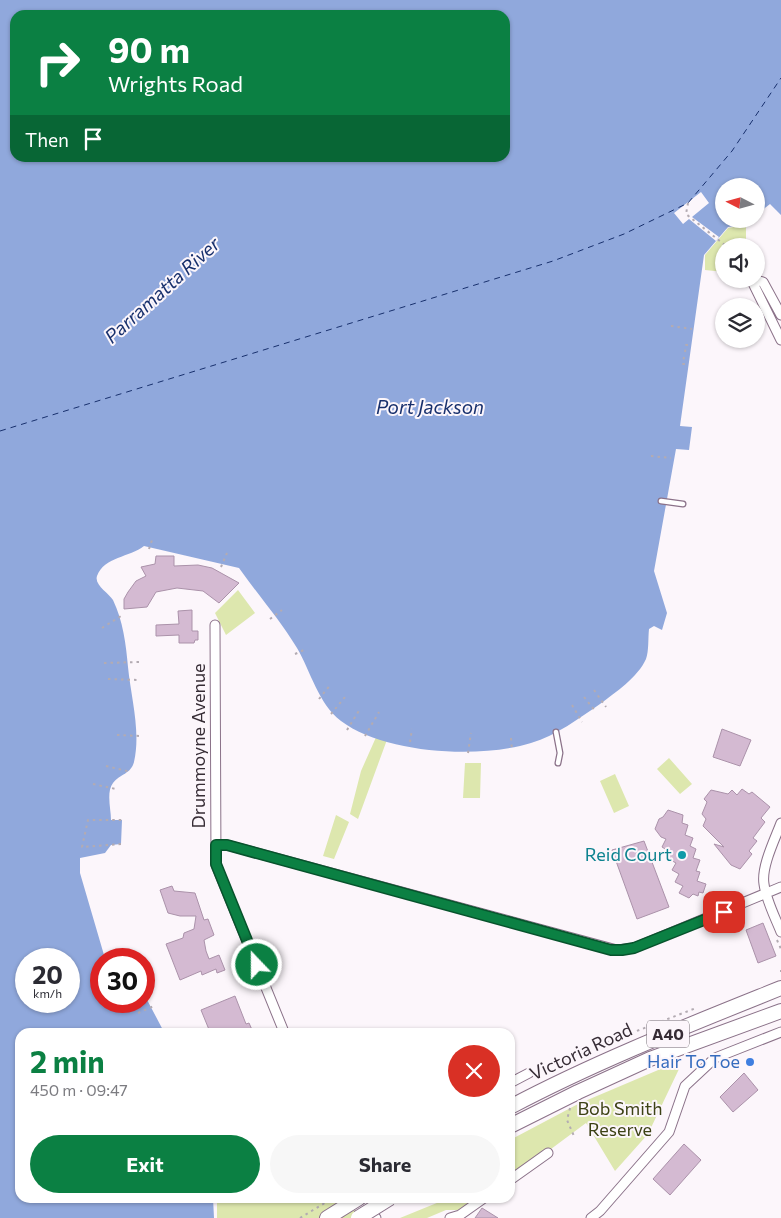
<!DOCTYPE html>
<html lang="en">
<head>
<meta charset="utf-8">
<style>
	:root { --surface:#fff; --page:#f7f7f7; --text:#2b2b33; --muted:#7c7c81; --accent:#0b8043 }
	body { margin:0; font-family:Commissioner,sans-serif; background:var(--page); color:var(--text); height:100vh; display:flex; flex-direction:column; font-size:19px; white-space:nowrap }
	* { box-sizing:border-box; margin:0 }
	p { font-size:16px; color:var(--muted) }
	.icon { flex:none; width:28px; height:28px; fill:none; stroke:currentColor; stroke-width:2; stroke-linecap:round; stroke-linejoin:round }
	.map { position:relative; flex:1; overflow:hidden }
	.panel { position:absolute; left:15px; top:1028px; width:500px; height:175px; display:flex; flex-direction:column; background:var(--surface); border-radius:15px; box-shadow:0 1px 4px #0004 }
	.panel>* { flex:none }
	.top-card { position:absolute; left:10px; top:10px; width:500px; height:152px; border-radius:15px; box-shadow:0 1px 4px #0004; background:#0b8043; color:#fff; overflow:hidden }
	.needle { width:32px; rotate:276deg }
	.tools { position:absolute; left:715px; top:178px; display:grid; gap:10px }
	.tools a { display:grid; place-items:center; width:50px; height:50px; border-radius:50%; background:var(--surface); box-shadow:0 1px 4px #0004; font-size:25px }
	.speed { position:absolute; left:15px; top:948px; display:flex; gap:10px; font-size:25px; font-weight:700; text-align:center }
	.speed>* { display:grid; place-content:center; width:65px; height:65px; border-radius:50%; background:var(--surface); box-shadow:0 1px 4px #0004; line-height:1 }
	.speed small { font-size:12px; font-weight:400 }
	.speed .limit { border:8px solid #d22; background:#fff; color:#111 }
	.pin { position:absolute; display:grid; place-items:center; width:42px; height:42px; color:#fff; margin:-21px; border-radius:10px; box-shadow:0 2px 8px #0006 }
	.me { position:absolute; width:55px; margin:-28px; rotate:338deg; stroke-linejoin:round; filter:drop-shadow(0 0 4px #0008) }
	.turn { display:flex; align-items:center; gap:18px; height:105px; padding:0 15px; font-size:22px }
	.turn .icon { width:65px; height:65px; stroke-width:2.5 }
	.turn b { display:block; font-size:35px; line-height:42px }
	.then { display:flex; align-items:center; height:48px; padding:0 15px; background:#0003; gap:10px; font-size:19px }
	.round { display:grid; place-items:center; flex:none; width:52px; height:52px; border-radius:26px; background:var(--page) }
	.headline { display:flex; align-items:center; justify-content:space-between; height:85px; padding:0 15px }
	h1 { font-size:30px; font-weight:700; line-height:38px; color:var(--accent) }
	.cta { display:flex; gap:10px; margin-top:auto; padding:10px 15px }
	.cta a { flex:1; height:58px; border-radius:30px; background:var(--accent); color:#fff; font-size:20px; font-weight:700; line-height:58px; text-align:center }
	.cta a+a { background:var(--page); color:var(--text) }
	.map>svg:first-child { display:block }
</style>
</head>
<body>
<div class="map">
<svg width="781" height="1218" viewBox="0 0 781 1218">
	<rect width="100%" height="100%" fill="#fcf6fb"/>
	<path fill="#dde7ae" d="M746,225V246H724V272L705,270V255L728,228Z
		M238,590L255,613L226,635L215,613Z
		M377,735L388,737L358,819L350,814L361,771Z
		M669,758L692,784L680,794L657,769Z
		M465,763H481L480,798H463Z
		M615,774L629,806L614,813L600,781Z
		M336,815L349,822L334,859L323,856Z
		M670,1065L679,1069L648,1134L615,1171L586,1123L551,1149L510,1176V1140L578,1104Z
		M226,1198H347L360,1218H217V1201Z
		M449,1198H476L458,1210H446L427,1218H400Z"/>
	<path fill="#90a8dc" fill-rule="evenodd" d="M0,0H781V215L770,204L756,215V186H724V219H752L746,224L728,227L704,255L680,426L692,427L689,450L676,449L654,571L667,613L662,630L654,626L649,629C648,638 649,651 646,659C638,677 615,693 600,704C578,719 557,735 531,743C480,759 385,754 341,721C318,703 311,672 297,648C280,620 258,595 239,568L144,546C130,557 104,557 97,576C94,585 109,593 113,600C123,621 126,644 128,667C131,698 141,731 134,762C131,774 120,774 113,783C106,792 111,809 111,820H122L121,844L111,845L105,853L80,858V873L104,955L109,959H101V1001H144V994L164,1032H20V1198H213L214,1218H0ZM15,15H505V158H15ZM26,959H69V1001H26Z"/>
	<path fill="#fcf6fb" d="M701,192L709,203L692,217L719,237L716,241L689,219L683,224L674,213Z"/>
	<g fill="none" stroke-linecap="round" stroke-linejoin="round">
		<path stroke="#18306d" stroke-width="1" stroke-dasharray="6 5" stroke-linecap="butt" d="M0,431L553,261L624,234L688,203L732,151L781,78"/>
	</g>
	<path fill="#d4bad2" stroke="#ab92aa" d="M156,556H174V566L198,565L212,568L239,583L219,603L203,591L177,588L156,592L147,607L124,609V599L128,592L136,581L146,576L141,567L155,564Z
		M192,610V631H198V640H195L194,643H179V635L156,636V625L179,624L178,611Z
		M722,729L751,740L740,766L713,757Z
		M742,789L749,794L752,792L770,807L761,818L765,822L753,838L757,841L749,851L752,854L740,869L731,865L714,844L724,847L703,826L706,819L702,814L707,802L704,799L711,790L728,794L732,790L737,795Z
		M668,810L683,815L682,823L688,825L685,835L693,838L690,846L696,849L693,858L700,860L696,871L700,872L697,881L706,884L703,893L699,892L698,896L693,894L689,898L679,893L683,886L675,882L679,874L672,870L676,863L667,858L670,852L662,847L666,839L661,837L655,829L659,819L663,817Z
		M644,841L669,907L637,919L612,850Z
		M172,886L174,891L195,893L204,920L208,919L214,935L204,940L206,951L209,959L219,955L225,970L217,973L216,969L202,975L201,971L180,980L166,944L183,938L184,933L194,929L196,916H180L168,913L160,890Z
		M763,923L776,956L758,963L746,930Z
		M235,996L246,1024L249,1023L253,1032H210L201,1010Z
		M744,1073L758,1090L733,1112L720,1097Z
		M684,1144L701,1160L670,1195L653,1179Z
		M482,1208L498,1218H475Z"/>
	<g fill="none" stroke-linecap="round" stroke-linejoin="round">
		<defs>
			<path id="service" d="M661,501L683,504
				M556,732L560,753L558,763"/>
			<path id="minor" d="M751,279L781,340
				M753,283L759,281L763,282L781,315
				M215,625L216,865L284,1032
				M781,823C775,839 761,867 764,884C766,900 775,917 781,932
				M216,845H227L617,950L634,948L781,887
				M510,1083L529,1073
				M510,1180L548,1153
				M374,1216L376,1218
				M450,1218L460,1215L484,1198
				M591,1218L600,1211L669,1132L685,1086L715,1058L781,1032"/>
			<path id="trunk" d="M510,1107C597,1061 689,1025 781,988
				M510,1126L578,1092L650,1059L781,1011
				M327,1218L359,1198"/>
		</defs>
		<use href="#service" stroke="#8b7289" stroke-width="7"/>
		<use href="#minor" stroke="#8b7289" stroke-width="11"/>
		<use href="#trunk" stroke="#8b7289" stroke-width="16"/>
		<path stroke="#b3abb2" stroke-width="2" stroke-dasharray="2.5 4" stroke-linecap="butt" d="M688,203L686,214L726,246
			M671,326L692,329
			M685,352L686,345H689
			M684,357L683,364H686
			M651,456L671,458
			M149,549L153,537
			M221,567L227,553
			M270,619L282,610
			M102,628L121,616
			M295,654L306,649
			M104,663L139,662
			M108,679L139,680
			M594,690L606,707
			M584,697L596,712
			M319,699L331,684
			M572,705L582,722
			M331,714L345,697
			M347,730L360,709
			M117,735L141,736
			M365,736L379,712
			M511,738L512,750
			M410,742L412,729
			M468,753L471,733
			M106,766L131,772
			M93,784L116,789
			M121,844L82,847L88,820H122
			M777,940L781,949
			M781,970V972
			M144,989L145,988
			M138,1013L154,1006
			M537,1070L540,1069L541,1071L543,1070L544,1067L696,1008
			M570,1108L567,1120L574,1136
			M300,1218L333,1198"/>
		<use href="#service" stroke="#fff" stroke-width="4.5"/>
		<use href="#minor" stroke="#fff" stroke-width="9"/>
		<use href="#trunk" stroke="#fff" stroke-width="14"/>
		<defs>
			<path id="trunk-bridge" d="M358,1218L390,1198"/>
		</defs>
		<use href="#trunk-bridge" stroke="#8b7289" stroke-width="16" stroke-linecap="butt"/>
		<use href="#trunk-bridge" stroke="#fff" stroke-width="14"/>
	</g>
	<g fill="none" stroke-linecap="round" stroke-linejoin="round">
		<defs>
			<path id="route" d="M257,965L216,864V845H227L611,950H622L634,948L724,912"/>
		</defs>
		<use href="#route" stroke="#07532c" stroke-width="12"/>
		<use href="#route" stroke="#0b8043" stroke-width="9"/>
	</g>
	<circle fill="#0f9aa8" stroke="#fcf6fb" stroke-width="2" cx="682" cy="855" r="5"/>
	<circle fill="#3f7fe0" stroke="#fcf6fb" stroke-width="2" cx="750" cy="1062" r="5"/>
	<g text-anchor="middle" stroke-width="4" stroke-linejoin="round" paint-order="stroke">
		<rect fill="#fcf6fb" stroke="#716970" stroke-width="1" x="647" y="1020.5" width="42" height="27" rx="4"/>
		<g font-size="16" font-weight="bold" fill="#362c35">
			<text x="668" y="1040">A40</text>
		</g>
		<g font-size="18" fill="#362c35" stroke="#fcf6fb">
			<text transform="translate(199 746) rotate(-90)" y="6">Drummoyne Avenue</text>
			<text transform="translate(581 1052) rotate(-25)" y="6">Victoria Road</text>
		</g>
		<g font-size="18" fill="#0d838f" stroke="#fcf6fb" text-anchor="end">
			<text x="672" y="861">Reid Court</text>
		</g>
		<g font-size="18" fill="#366cbe" stroke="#fcf6fb" text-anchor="end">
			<text x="740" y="1068">Hair To Toe</text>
		</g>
		<g font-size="18" fill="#3d4215" stroke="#fcf6fb">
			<text x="620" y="1115">Bob Smith<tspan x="620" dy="21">Reserve</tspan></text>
		</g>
		<g font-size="19" font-style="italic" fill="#18306d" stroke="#fcf6fb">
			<text transform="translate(162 290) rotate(-42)" y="7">Parramatta River</text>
			<text x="430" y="414">Port Jackson</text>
		</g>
	</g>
</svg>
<div class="tools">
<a><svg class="needle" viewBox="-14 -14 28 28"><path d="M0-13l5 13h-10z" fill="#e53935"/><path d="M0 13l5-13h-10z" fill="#7c7c81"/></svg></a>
<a><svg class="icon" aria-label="sound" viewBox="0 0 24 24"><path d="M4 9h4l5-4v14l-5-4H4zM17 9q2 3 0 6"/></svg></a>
<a><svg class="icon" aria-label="layers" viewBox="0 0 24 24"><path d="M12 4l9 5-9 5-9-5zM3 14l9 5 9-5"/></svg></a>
</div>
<div class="speed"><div>20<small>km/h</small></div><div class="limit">30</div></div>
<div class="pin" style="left:724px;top:912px;background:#d93025"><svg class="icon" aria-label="arrive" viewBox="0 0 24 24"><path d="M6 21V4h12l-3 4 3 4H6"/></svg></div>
<svg class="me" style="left:257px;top:965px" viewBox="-20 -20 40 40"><circle r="17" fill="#0b8043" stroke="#fff" stroke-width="3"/><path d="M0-11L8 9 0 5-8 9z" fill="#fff"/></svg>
<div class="top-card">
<div class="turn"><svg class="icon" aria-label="right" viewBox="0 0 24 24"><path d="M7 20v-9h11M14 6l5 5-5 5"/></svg><div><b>90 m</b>Wrights Road</div></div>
<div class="then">Then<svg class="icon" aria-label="arrive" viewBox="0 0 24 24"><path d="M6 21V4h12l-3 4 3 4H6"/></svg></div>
</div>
<section class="panel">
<div class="headline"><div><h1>2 min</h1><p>450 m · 09:47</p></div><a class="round" style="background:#d93025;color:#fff"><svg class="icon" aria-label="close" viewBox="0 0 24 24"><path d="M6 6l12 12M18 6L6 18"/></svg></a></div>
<div class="cta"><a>Exit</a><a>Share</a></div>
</section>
</div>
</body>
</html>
